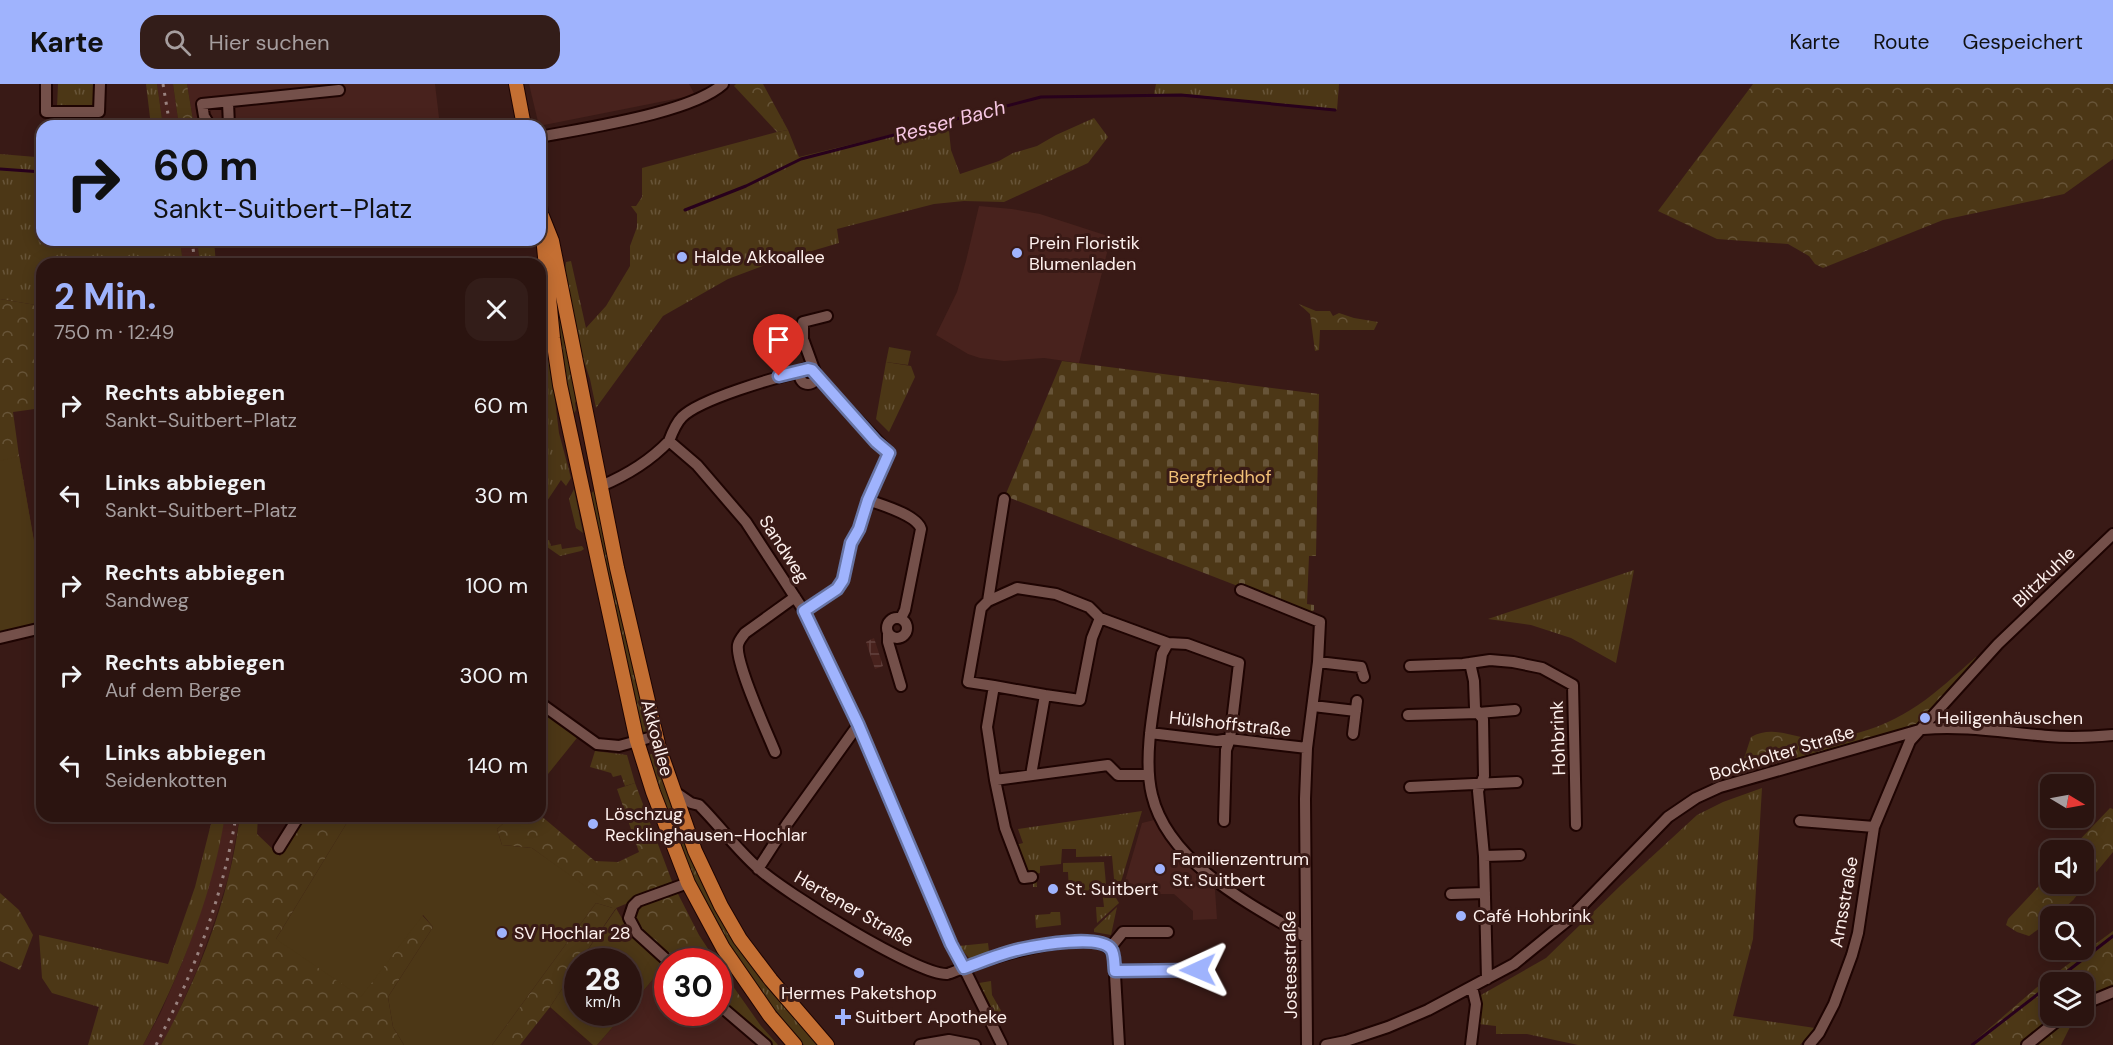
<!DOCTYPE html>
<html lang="de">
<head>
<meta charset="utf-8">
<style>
	:root { --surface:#2b1410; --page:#331d19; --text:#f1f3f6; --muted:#a69e9f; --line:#473330; --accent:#9fb3fd }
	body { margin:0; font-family:"DM Sans",sans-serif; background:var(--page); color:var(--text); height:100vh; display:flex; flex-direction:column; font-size:22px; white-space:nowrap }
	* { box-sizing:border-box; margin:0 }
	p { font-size:20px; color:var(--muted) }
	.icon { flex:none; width:33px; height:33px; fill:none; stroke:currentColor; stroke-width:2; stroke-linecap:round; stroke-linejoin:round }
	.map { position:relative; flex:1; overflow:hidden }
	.panel { position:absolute; left:36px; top:174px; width:510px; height:564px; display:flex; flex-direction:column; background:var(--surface); border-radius:18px; box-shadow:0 3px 15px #0003,0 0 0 2px var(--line) }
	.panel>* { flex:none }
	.hud { position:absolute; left:36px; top:36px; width:510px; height:126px; border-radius:18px; box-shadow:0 3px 15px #0003,0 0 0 2px var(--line); background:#9fb3fd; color:#111; overflow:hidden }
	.needle { width:39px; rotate:100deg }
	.tools { position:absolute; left:2040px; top:690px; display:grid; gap:12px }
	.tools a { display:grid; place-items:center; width:54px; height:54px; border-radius:12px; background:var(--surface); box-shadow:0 3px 15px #0003,0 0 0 2px var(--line); font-size:30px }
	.speed { position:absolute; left:564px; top:864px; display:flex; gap:12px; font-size:30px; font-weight:700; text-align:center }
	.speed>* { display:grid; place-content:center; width:78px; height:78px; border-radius:50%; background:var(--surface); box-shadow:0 3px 15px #0003,0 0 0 2px var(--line); line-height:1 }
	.speed small { font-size:15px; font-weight:400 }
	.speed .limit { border:9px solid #d22; background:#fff; color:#111 }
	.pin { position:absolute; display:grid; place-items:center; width:51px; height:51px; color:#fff; margin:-62px -26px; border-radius:50% 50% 50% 0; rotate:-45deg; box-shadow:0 0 6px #0007 }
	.pin .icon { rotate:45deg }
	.me { position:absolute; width:66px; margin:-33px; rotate:269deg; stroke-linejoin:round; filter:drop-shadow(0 0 4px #0008) }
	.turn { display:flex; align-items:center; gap:21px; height:126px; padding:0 18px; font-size:27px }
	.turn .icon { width:78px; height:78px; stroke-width:2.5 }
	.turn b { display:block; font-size:42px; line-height:51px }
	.round { display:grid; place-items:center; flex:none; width:63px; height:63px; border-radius:18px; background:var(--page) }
	.head { display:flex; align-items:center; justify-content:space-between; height:102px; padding:0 18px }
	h1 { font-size:36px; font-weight:700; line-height:45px; color:var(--accent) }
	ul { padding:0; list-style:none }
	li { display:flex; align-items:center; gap:18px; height:90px; padding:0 18px }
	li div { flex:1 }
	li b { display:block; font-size:22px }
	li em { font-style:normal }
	header { display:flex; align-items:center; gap:36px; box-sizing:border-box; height:84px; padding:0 30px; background:var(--accent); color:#111 }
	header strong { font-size:28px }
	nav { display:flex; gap:33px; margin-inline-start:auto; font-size:21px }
	.search { width:420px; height:54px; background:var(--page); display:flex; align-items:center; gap:15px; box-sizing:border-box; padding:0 21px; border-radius:18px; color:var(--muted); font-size:22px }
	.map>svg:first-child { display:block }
</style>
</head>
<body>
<header>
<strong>Karte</strong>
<div class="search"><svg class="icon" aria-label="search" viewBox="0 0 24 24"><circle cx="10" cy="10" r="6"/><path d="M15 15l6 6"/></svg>Hier suchen</div>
<nav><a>Karte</a><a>Route</a><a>Gespeichert</a></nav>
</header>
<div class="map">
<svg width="2113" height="961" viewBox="0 0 2113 961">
	<defs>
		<pattern id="industrial-grid" width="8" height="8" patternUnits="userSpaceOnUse" patternTransform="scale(1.5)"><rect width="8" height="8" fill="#48221d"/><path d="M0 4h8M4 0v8" fill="none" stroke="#63423e"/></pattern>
		<pattern id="grass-tufts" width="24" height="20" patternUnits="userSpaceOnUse" patternTransform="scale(1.5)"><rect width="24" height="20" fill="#4c3716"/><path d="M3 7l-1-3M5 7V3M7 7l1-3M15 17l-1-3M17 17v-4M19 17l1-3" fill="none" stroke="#675438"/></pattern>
		<pattern id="forest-crowns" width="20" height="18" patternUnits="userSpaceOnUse" patternTransform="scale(1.5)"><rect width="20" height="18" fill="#4c3716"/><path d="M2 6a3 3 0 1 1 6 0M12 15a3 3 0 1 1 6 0" fill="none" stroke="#675438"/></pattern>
		<pattern id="cemetery-stones" width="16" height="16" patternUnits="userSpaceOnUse" patternTransform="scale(1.5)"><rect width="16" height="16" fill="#4c3716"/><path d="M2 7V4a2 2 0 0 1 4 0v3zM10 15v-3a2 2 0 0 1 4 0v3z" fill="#675438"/></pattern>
	</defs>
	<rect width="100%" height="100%" fill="#391a16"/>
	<path fill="#48221d" d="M157,0H173L179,42H163Z
		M187,0H435L440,42H194Z
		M529,0H689L695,11L539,42Z
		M979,122L1012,125L1040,130L1111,153L1079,279L1044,274L1004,277L980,274L968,270L936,251L957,208L966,177Z
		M180,156H197L200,180H183Z
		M225,732H240L229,791L215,836L197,886L173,940L161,961H143L160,930L180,884L198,836L216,774Z
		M1154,736L1172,763L1215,806L1217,835L1193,836V827L1174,810H1127L1123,804L1142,739Z
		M664,882L667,885L668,928H718L719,925L761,961H597L625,929L628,928L629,924Z"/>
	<path fill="url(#industrial-grid)" d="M874,554L883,582L875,585L866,558Z"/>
	<path fill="url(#grass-tufts)" d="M58,0H98L97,20L93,24H57Z
		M146,0H157L163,42H151Z
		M1156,0H1339L1337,26L1185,10H1154Z
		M1094,34L1108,53L1088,79L1004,118L964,117L934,120L837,145L839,159L771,179L728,195L663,232L596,324L590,295L580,266L565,188L566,178L571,177L586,244L606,222L630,182V162L637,143V130L631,122H636L642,113V84L777,48L788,46L799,73L948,37L951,66L960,90L999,77L1013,69L1037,62L1056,51Z
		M0,70L36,73V81L42,82V156H180L183,180H42V222L0,215Z
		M197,156H214L216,180H200Z
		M552,191L580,311L575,319L576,326L570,336V343Z
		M540,194L559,349L571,394L566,402L561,396L547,417L548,438L542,440L545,457L549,456L551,462L561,460L562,465L582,462L584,465L581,467L560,472L540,458Z
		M886,278L911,282L915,293L889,348L876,335Z
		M574,405L583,449L576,444L569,415Z
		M594,407H597L649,645L646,648L640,647L590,410Z
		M1634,486L1616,579L1571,554L1531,541L1488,535Z
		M595,667L627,671L635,699L625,702L621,691L613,693L611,689L590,683Z
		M657,669L709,805L822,961H804L756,902L717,841L688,787L647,671Z
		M1762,704L1753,855L1733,932L1815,944L1800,961H1578L1527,950H1496V942L1478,940L1481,911L1546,874L1620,802L1697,731L1723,718Z
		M1142,727L1118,808L1115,806L1112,772L1076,773V765H1062L1061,780L1040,782V789L1036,790L1037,803H1033V792L1026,791L1016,761L1023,759L1018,745Z
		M213,732H225C212,812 181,890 143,961H88L99,923L52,909L42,894L39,851L168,880L195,803Z
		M1104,778L1106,800L1093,801V806L1069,808L1068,788H1063V779Z
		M1110,804L1119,819L1097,839L1096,823H1104L1102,805Z
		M1117,823L1111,851L1094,848V845Z
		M1051,828H1060L1061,841L1036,844L1035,831L1050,830Z
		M988,859L989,867L988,871L978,874H969L959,862Z
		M991,897L992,911L1004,932L998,936L979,899Z"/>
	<path fill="url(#forest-crowns)" d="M173,0H187L194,42H179Z
		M736,0H763L788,46L777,48L734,2Z
		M1753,0H2113V75L2064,110L1943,136L1823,184L1815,180L1809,172L1788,160L1717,155L1658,127Z
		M0,215L42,222V324L13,328L19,372L39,485L0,399Z
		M1299,220L1316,227H1330L1333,232L1339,229L1354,234L1378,238L1374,246H1320L1319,266L1315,267L1310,230Z
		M1976,573L1979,576L1918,641L1739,690L1751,653C1776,639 1800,658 1827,656C1834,656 1842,653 1849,651C1906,638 1934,610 1976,573Z
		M635,699L673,800L616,824L580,877L578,878L577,882L550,923L520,961H492L596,819L613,824L532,764L502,761L497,745L512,732L540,731L595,777L618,778L639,768L617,705Z
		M2110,724L2113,725V768L2073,816L2056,832H2050V837L2029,852L2017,848L2006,841L2008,835L2050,790V800H2084V766H2070Z
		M240,732H258L257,750L280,772L307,732H351L276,855L422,831L433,843L388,913L393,943L404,961H161C190,909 215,849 229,791C234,771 237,752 240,732Z
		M677,808L699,851L716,877H675L640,847L634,837L636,826L640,821Z
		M0,809L19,826L33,851L20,886L0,877Z
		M2113,847V913L2084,927V898H2050V932H2080L2071,941L2061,961H1970L2036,904Z
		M718,881L761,942L778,961H769L719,916Z"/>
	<path fill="url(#cemetery-stones)" d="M1062,277L1319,310L1316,472H1309L1307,520L1314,521V526L1310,530L1005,412Z"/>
	<path fill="#4c3716" d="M889,263L911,267L908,281L886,278Z
		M19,372L42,504V540L0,550V377Z
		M540,625L577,654L540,700Z
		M351,732H512L497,745L502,761L532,764L616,824L624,838L664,882L629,924L628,878L580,877L616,825L596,819L492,961H404L393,943L388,913L433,843L423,831L361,913L276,855Z
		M577,882L578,928L625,929L597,961H593L550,923Z"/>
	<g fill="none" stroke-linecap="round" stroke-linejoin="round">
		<path stroke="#28011c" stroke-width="3" d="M0,85L42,88
			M685,126L746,102L801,75L1041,13L1181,11L1335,26
			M1972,961L2113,852"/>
		<defs>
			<path id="minor" d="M46,0V28H99L100,0
				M228,18L229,42
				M210,42L204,32L202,20L339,6
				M540,53C585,44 691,29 723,0
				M800 292a8 8 0 1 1 16 0a8 8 0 1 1-16 0Z
				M815,288L803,255V238L827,232
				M816,292L889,369L868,416
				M669,357C672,349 676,339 682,333C700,315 776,293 801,288
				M601,402C627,391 649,378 669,357L697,381L746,438L804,527L858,641L951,860L964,884C989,875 1106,835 1114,873L1119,961
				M1004,415L988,517L1017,504L1056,510L1089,523L1100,534L1168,559L1187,560L1239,579L1230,655L1226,666L1224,737
				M1241,506L1320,538L1318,578L1307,664L1305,715L1307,961
				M988,517L981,524L968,598L994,602L987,643L995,696
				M804,527L837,505L843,496L851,459L859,445L868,416C882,421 917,431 921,445L905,526L901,534
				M887 544a10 10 0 1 1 20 0a10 10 0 1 1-20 0Z
				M888,548V558L901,602
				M0,554L42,544
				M1168,559L1162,570C1156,612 1142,671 1152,711C1168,779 1251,821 1306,853
				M1318,578L1361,583L1364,593
				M1470,579L1474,597L1475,624L1478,629L1515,626
				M1410,582L1463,580L1490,576L1513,578L1542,584L1573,601L1576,741
				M994,602L1045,611
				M540,619L597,660L619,662L656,652
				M1313,622L1356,627
				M1408,631L1478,629L1483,635L1484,692L1478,707L1484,772L1487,895
				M1150,649L1217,657L1230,655L1307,664
				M1353,650L1357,617
				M775,668C767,648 735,579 738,561C739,556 742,553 745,549L795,513
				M1031,691L1045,611L1080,616L1092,554L1100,534
				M1410,703L1517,698
				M675,708L691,719L699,721C720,742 737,766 759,785C784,808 917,891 947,890C952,889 959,885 964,884L1002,961
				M1800,737L1874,743
				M279,764L299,732
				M1484,772L1520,771
				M758,785L787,740L858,641
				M1032,793L1024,794L1005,744L995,696L1108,681L1118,691H1149
				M1451,810L1485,809
				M1110,864L1123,848H1168
				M669,878L637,849L629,834L633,822L638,817L688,799
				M1115,887L1198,886
				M718,920L766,961
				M2084,920L2113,908
				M920,961L949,956L975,961
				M1326,961L1346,957L1388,943L1428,926L1514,880L1568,836L1668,733L1696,714L1720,703L1923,645C1965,641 2007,649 2048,652C2070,654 2091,653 2113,651
				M1471,961L1476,920L1472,903
				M1809,961L1819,949L1834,920L1852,871L1858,849L1874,743L1910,657L1998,560L2113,450
				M2027,961L2063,932"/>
			<path id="major" d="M516,0L524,42
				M540,122L553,254L560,301L637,657L653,708L688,799L723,864L770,932L795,961
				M542,132L552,157L617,484L659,664L695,767L721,822L740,855L771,896L827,961"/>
		</defs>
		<use href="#minor" stroke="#1e0402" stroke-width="14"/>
		<use href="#major" stroke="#1e0402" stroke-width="16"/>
		<use href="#minor" stroke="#74504a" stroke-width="10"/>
		<use href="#major" stroke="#c46f33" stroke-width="14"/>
		<path stroke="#99827f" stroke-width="3" stroke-dasharray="3 6" stroke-linecap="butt" d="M163,0L170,42
			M192,156L195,180
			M156,961C194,889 223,812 236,732"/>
	</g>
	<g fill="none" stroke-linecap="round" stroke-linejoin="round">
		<defs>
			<path id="route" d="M779,292L808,285L812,286L876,358L889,369L868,416L859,445L851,459L843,496L837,505L804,527L858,640L951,860L964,884C983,877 1002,869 1021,865C1039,861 1099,850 1111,865C1115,870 1114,880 1115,887L1198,886"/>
		</defs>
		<use href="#route" stroke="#6774a4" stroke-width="15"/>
		<use href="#route" stroke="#9fb3fd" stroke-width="10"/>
	</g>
	<g fill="#9fb3fd" stroke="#391a16" stroke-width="2">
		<circle cx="1017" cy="169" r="6"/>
		<circle cx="682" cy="173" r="6"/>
		<circle cx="1925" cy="634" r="6"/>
		<circle cx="593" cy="740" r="6"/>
		<circle cx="1160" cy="785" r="6"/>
		<circle cx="1053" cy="805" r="6"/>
		<circle cx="1461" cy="832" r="6"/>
		<circle cx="502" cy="849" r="6"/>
		<circle cx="859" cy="889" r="6"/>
		<path d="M840 924h6v6h6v6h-6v6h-6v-6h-6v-6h6z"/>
	</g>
	<g text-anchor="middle" stroke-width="6" stroke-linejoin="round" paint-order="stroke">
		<g font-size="18" fill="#fdf0ed" stroke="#391a16" text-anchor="start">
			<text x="1029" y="165">Prein Floristik<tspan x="1029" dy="21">Blumenladen</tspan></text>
			<text x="694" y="179">Halde Akkoallee</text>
			<text x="1937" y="640">Heiligenhäuschen</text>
			<text x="605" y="736">Löschzug<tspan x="605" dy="21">Recklinghausen-Hochlar</tspan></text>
			<text x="1172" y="781">Familienzentrum<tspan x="1172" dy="21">St. Suitbert</tspan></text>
			<text x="1065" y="811">St. Suitbert</text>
			<text x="1473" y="838">Café Hohbrink</text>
			<text x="514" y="855">SV Hochlar 28</text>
			<text x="859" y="915" text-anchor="middle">Hermes Paketshop</text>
			<text x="855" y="939">Suitbert Apotheke</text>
		</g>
		<g font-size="18" fill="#f2c177" stroke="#391a16">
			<text x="1220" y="399">Bergfriedhof</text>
		</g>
		<g font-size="18" fill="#fdf0ed" stroke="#391a16">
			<text transform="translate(784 465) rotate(57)" y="6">Sandweg</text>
			<text transform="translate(2044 493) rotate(-44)" y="6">Blitzkuhle</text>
			<text transform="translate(1230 640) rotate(6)" y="6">Hülshoffstraße</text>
			<text transform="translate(657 654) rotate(75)" y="6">Akkoallee</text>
			<text transform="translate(1558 654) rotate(-92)" y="6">Hohbrink</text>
			<text transform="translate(1782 669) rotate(-17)" y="6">Bockholter Straße</text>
			<text transform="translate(1844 818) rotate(-80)" y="6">Arnsstraße</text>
			<text transform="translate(854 825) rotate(30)" y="6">Hertener Straße</text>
			<text transform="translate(1290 881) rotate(-91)" y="6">Jostesstraße</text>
		</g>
		<g font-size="20" font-style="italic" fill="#f7c7e3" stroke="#391a16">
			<text transform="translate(950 37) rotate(-15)" y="7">Resser Bach</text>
		</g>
	</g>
</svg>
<div class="tools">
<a><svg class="needle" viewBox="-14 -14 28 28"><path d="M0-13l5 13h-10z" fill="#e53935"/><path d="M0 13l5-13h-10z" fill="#a69e9f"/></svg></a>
<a><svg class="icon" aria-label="sound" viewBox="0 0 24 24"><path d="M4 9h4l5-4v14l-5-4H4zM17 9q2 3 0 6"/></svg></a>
<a><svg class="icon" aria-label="search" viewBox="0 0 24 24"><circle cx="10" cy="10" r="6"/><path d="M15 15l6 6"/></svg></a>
<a><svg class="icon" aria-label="layers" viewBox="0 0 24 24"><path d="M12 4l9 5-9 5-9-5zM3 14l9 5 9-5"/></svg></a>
</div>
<div class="speed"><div>28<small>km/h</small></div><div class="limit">30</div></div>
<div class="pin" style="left:779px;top:292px;background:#d93025"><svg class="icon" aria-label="arrive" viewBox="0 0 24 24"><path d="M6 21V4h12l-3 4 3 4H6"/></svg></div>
<svg class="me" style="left:1198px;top:886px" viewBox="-20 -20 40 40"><path d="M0-17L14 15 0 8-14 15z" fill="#9fb3fd" stroke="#fff" stroke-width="4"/></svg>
<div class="hud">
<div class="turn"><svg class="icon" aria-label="right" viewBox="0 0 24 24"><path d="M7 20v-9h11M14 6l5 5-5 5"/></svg><div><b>60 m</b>Sankt-Suitbert-Platz</div></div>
</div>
<section class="panel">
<div class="head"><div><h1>2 Min.</h1><p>750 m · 12:49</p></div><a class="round"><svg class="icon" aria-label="close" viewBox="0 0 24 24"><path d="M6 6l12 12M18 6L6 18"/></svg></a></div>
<ul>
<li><svg class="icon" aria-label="right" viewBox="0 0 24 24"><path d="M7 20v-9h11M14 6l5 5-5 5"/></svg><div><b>Rechts abbiegen</b><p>Sankt-Suitbert-Platz</p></div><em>60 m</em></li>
<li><svg class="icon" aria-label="left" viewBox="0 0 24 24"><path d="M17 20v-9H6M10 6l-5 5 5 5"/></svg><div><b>Links abbiegen</b><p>Sankt-Suitbert-Platz</p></div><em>30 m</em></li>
<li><svg class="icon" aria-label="right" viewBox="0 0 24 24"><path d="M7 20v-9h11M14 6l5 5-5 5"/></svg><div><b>Rechts abbiegen</b><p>Sandweg</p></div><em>100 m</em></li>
<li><svg class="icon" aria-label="right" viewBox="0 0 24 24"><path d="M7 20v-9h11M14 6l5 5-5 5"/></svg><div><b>Rechts abbiegen</b><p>Auf dem Berge</p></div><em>300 m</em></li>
<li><svg class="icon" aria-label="left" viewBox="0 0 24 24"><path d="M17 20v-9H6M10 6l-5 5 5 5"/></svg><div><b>Links abbiegen</b><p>Seidenkotten</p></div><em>140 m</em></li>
</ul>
</section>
</div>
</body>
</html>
